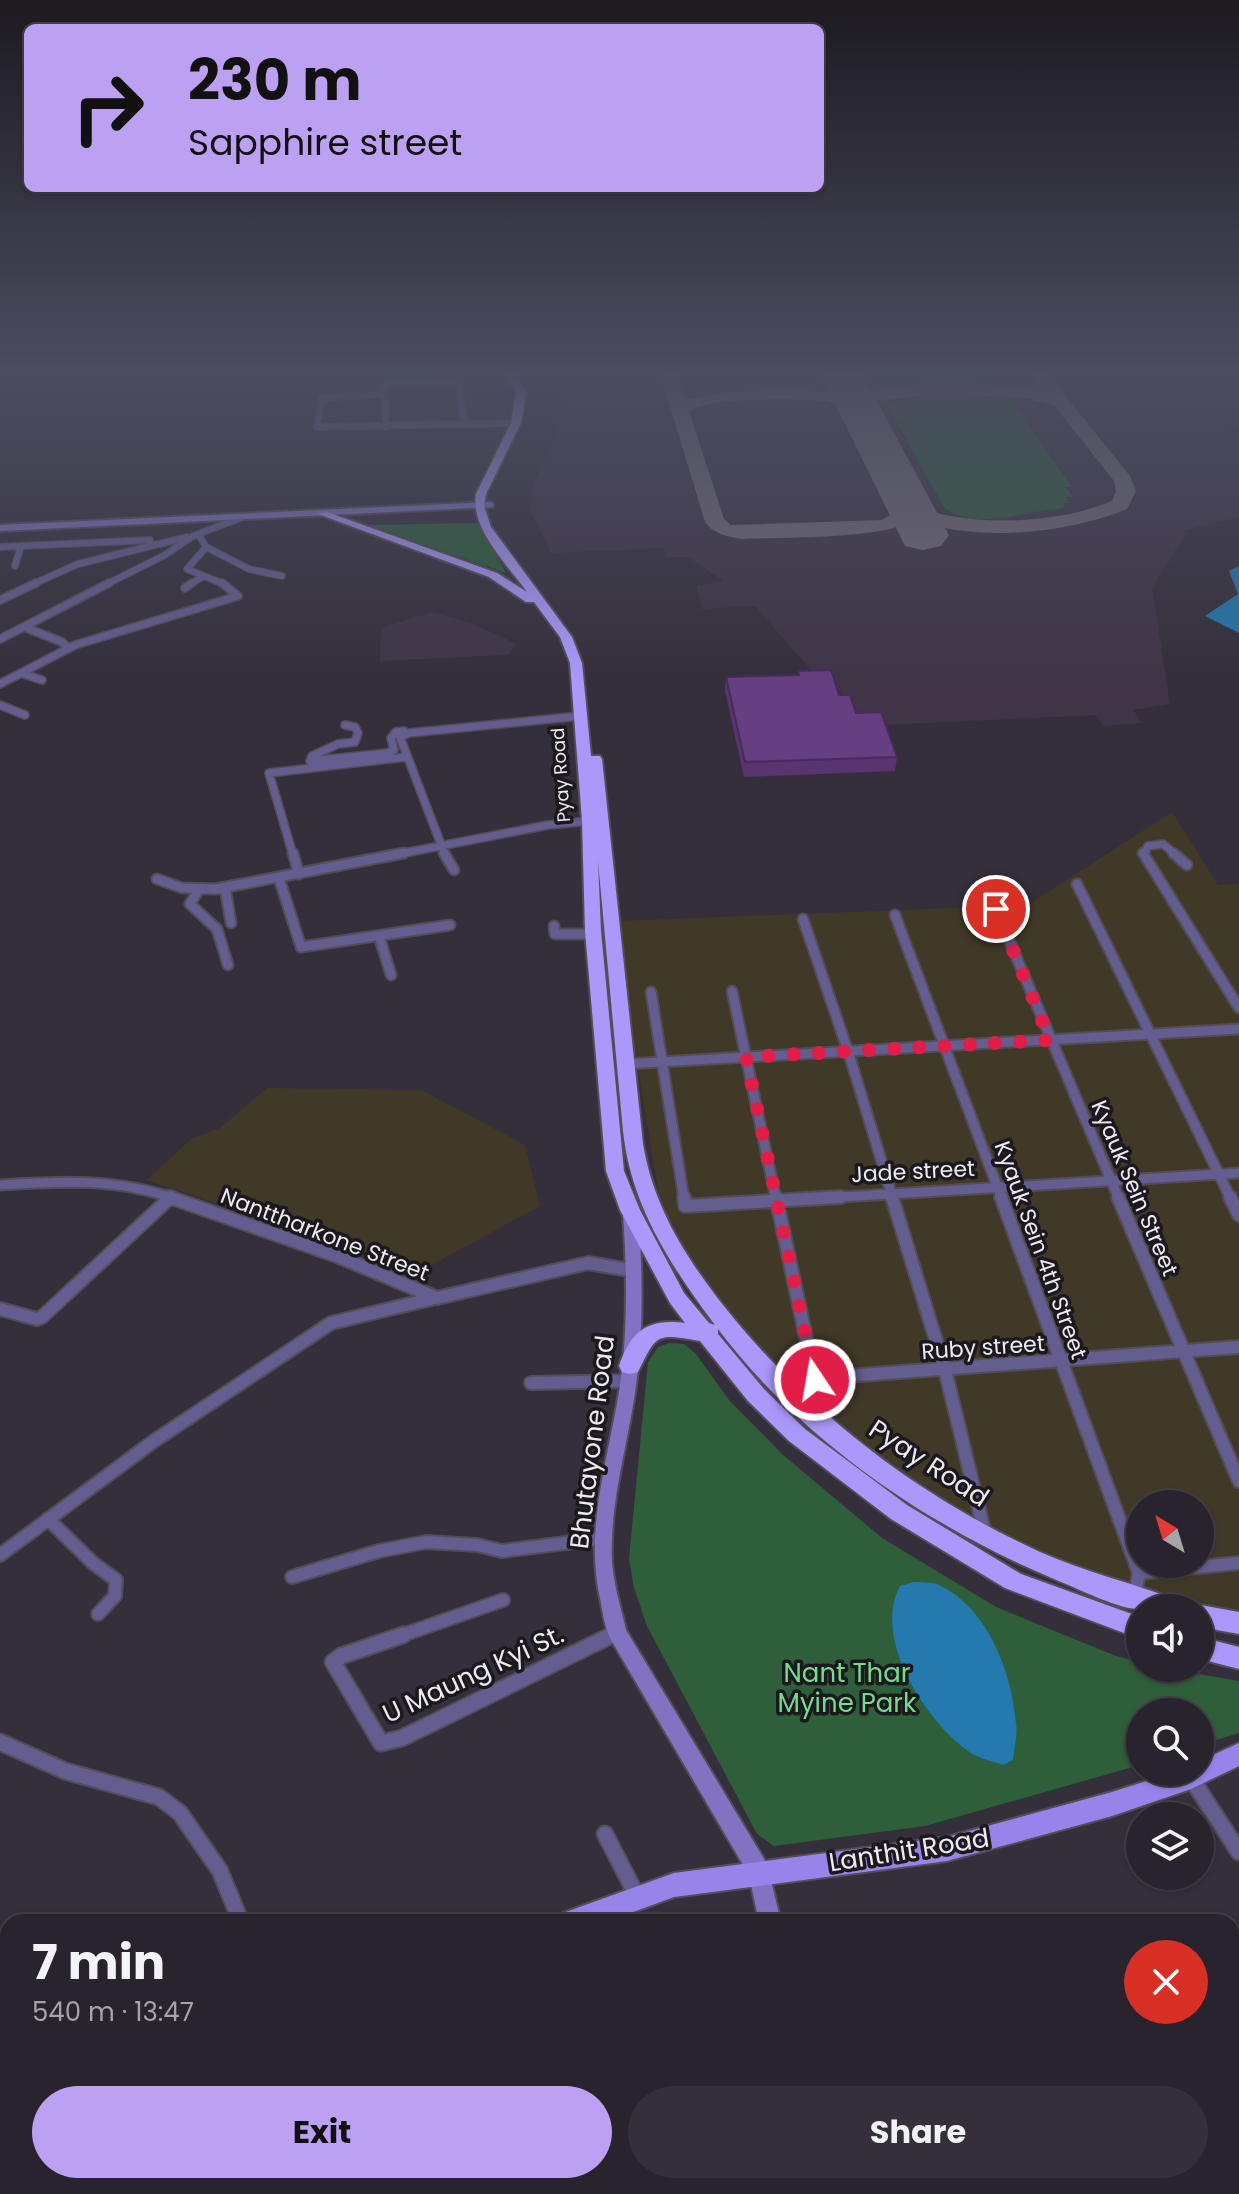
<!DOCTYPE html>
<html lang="en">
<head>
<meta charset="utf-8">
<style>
	:root { --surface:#28232c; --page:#342f38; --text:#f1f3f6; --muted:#a5a4a9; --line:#444048; --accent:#bca0f2 }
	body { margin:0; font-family:Poppins,sans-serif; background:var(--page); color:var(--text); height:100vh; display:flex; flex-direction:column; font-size:30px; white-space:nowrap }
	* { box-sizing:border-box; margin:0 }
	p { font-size:26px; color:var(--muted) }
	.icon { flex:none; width:44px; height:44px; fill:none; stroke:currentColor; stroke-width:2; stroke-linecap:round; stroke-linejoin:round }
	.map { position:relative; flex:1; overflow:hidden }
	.panel { position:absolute; left:0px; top:1914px; width:1240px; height:280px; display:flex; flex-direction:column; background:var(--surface); border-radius:24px 24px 0 0; box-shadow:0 2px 6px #0004,0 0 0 2px var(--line) }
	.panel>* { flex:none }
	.banner { position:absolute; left:24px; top:24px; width:800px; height:168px; border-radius:12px; box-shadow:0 2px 6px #0004,0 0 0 2px var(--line); background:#bca0f2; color:#111; overflow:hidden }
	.needle { width:52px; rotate:322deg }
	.buttons { position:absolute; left:1126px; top:1490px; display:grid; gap:16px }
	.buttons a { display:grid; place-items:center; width:88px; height:88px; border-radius:50%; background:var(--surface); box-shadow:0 2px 6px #0004,0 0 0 2px var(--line); font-size:40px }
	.pin { position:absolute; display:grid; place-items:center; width:68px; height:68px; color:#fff; margin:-34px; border:4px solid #fff; border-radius:50%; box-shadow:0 2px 8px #0007 }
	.me { position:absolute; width:88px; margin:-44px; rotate:348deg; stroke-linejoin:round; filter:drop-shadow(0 0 6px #0008) }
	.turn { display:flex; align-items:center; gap:28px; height:168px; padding:0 32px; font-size:36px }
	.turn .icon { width:104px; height:104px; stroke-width:2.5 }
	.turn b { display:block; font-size:56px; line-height:68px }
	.round { display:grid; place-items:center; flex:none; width:84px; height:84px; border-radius:42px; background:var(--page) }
	.headline { display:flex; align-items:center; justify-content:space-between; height:136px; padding:0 32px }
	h1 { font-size:48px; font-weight:700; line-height:60px }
	.primary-button { display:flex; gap:16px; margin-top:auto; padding:16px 32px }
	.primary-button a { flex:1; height:92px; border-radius:48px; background:var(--accent); color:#111; font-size:32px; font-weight:700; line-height:92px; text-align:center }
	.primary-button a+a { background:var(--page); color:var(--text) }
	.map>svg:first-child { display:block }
</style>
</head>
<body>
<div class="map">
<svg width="1239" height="2194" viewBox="0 0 1239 2194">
	<rect width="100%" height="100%" fill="#352f3b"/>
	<path fill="#413928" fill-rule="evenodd" d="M1172,812L1218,885L1239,884V1616L1118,1585L1037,1553L922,1488L829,1420L771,1366L678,1247L658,1189L625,991L618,921L1028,905ZM1140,1504H1200V1564H1140Z
		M267,1088L421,1090L525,1145L540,1206L420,1271L147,1180L191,1139L220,1128Z"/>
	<path fill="#3f3547" d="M554,373H1239V425L1223,426L1239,444V517L1184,530L1185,534L1152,588L1170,704L1133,710L1142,723L1103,726L1096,715L861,726L857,711L826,676L817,677L755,606L702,609L697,586L723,581L688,557H666L664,548L551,553L531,512L533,484L553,440L563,397Z
		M432,612L471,623L517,644L507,655L380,661L381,628Z"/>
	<path fill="#2e5f3a" d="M869,373H989L994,379L983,380L980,384C953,385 882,394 869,373Z
		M981,396L1012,402L1072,487H1066L1073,497H1066L1069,503H1063L1065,507L1060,509C1026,510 980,531 945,509L888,406L912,398Z
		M479,523L506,573L368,525Z
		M669,1343L684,1344L696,1354L729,1400L782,1454L882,1538L996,1607L1116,1656L1140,1662V1668H1164L1239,1681V1733L1200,1745V1712H1140V1765L925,1826L774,1846L757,1834L647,1626L634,1588L629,1559L648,1362L658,1347Z"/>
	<path fill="#2479af" d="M1239,566V633L1205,616L1238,594L1229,571Z
		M914,1582C921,1582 932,1582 939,1585C988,1608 1012,1673 1016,1723C1018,1735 1014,1748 1013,1760L1003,1765C992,1761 977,1758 968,1751C925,1720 872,1638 900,1586Z"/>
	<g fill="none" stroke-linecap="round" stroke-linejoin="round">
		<path fill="#746e79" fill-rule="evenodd" d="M660,373H676L685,400C734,388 809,381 856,399L859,394C918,379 983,381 1043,391L1030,373H1047L1130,476L1136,491L1127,509C1069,533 972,544 913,518C895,540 775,537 742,539C727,536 715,535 705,522ZM933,394L1021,397L1054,405L1114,481L1116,491L1112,501C1063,521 1002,525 951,516C936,514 923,507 909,503L882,520L731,525L724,519L689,411C713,397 796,398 825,401C839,403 852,415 866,412L871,402Z"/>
		<path fill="#746e79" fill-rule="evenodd" d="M820,373H862L949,535L941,546L923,550L905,546Z"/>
		<defs>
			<path id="street-far4" d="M384,394L322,398L317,427L516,423
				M386,427L384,386L391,383L458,382L465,424
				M198,534L206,547L187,569L226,585
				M0,547L150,540
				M206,547L249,569L282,576
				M15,566L21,546
				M31,585L78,564L187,537
				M105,585L165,555L193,536L240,518
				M189,585L202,577"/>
			<path id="street-far3" d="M185,588L192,583
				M0,600L36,583
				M24,627L62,642L68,648
				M0,639L109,583
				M21,673L42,680
				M0,684L75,645L238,596L222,583
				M0,705L25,715
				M345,725L355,727L358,733L355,742L338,744L312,756L310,761L388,753L394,750L391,738L396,732L404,731
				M293,855L269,773L406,757
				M394,855L548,825L589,821
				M445,855L400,737L409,733L580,716
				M1144,855L1148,846L1163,844L1176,855"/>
			<path id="street-far2" d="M293,853L299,874
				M444,853L454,870
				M1143,853L1239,1008
				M1173,853L1187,865
				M279,878L301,947L450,925
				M157,879L182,888L216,889L404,853
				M1077,884L1231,1199
				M225,888L231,923
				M198,891L190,904L217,929L228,965
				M996,909L1119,1199
				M895,915L1002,1199
				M803,919L848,1051L893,1199
				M554,926L555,934H593
				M379,936L391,975
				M732,991L776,1199
				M651,992L684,1199
				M625,1064L1239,1029
				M0,1185C60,1181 117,1178 175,1199
				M808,1199L1239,1173"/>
			<path id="street-far1" d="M169,1197L337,1256L437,1298L588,1263L635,1271
				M684,1197L685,1206L841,1197
				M776,1197L815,1380
				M892,1197L945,1370L985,1534
				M1001,1197L1139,1573L1134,1597
				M1118,1197L1239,1481
				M1230,1197L1239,1215
				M0,1309L37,1319L42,1317L171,1197
				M779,1381L1239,1347
				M531,1383L628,1381
				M48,1519L93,1563L116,1580L115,1596L98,1614
				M0,1555L154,1441L331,1323L435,1298
				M1139,1573L1239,1563
				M292,1577L379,1551L426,1542L477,1545L502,1551L605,1538
				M397,1637L503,1600
				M607,1637L617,1632"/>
			<path id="street" d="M403,1635L341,1656L333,1662L381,1743L402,1738L612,1635
				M0,1742L65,1771L159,1797L180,1813L220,1871L241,1922
				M1191,1778L1239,1852
				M605,1834L638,1898
				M0,2015L8,2011
				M137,2186L143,2194"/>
			<path id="secondary" d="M490,502L493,503V507L0,531V525Z
				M631,1209L636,1210L639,1214C642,1271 644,1329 636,1386C628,1445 609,1503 612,1563C614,1586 621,1608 626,1630L767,1864L781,1922H759L749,1875L610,1638C605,1627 603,1615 601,1603C583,1528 609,1459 620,1385C628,1329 627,1271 623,1214L626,1210Z
				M746,2186H770L769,2194H745Z"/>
			<path id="primary" d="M1239,1743V1766L1191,1789L1112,1816L947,1861L674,1897L606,1922H560L563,1913L674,1873L947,1837L1112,1792L1175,1772H1200V1761Z
				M8,2130V2159L0,2163V2134Z"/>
			<path id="highway" d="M506,373H516L526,393L521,423L486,494L484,506L491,527L572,637L582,663L591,756H600L602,759L643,1144C653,1204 683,1253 719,1300C804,1409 915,1495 1040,1552C1085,1572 1132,1583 1178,1600L1181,1608C1168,1608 1151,1609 1140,1609C1122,1610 1085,1592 1066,1584C933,1530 805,1444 718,1329V1334L764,1389L805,1429L907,1505L1021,1574L1140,1617V1639L1005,1588L891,1519L789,1441L748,1401L700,1341C655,1333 657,1334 638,1372L630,1374L622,1372L619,1366C631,1331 647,1318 685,1323L670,1303L620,1210L606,1171L585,931L582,821L570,663L560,637L534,602H526L489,577L318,514L327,512L497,573L527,592C508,565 470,529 476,494L511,423L516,393ZM598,861L623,1131C631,1206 671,1266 715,1325L709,1323L684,1293L640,1210L624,1171L601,931Z
				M1200,1605L1239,1612V1634L1200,1627V1608H1192Z
				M1200,1637L1239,1647V1669L1200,1659Z"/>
		</defs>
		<use href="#street-far4" stroke="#534d58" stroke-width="8"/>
		<use href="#street-far3" stroke="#534d58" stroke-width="10"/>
		<use href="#street-far2" stroke="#534d58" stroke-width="13"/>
		<use href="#street-far1" stroke="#534d58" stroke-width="16"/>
		<use href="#street" stroke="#534d58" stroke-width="19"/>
		<use href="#secondary" stroke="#534d58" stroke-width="4"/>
		<use href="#primary" stroke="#534d58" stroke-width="4"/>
		<use href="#highway" stroke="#534d58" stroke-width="4"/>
		<use href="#street-far4" stroke="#645d8f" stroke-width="6"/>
		<use href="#street-far3" stroke="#645d8f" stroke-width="7"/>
		<use href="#street-far2" stroke="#645d8f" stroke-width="9"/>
		<use href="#street-far1" stroke="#645d8f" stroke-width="12"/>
		<use href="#street" stroke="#645d8f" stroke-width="15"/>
		<use href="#secondary" fill="#8173c2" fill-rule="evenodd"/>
		<use href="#primary" fill="#9784ea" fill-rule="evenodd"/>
		<use href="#highway" fill="#aa99fb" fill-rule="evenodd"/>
	</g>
	<path fill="#583570" d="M1221,373H1239V390Z
		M798,671L839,695L897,757L895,771L744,777L725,691L726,677L798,675Z
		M485,2186H603L596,2194H492Z"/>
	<path fill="#472b5b" d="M590,2186H603L596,2194H582Z"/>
	<path fill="#663e82" stroke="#472b5b" stroke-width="2" d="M831,670L839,695H850L856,713L881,712L897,757L745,762L726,677L799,675L798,671Z
		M494,2186H590L582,2194H500Z"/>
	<linearGradient id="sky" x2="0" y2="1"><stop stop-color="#1d1a20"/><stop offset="0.55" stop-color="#4b4d60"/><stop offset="1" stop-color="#4b4d60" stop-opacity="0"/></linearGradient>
	<rect width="1239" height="680" fill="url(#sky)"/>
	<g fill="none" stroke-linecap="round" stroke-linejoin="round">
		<path stroke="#e11d48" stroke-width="14" stroke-dasharray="0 25.2" d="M815,1380L746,1057L1050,1040L996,909"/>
	</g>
	<g text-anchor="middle" stroke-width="7" stroke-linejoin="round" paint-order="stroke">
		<g font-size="18" fill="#eeeaf2" stroke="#1b181e">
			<text transform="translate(561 775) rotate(-94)" y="6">Pyay Road</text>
		</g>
		<g font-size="22" fill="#eeeaf2" stroke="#1b181e">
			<text transform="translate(913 1171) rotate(-3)" y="8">Jade street</text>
			<text transform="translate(1135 1188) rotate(67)" y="8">Kyauk Sein Street</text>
			<text transform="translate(325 1234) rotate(21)" y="8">Nanttharkone Street</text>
			<text transform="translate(1041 1250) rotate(70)" y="8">Kyauk Sein 4th Street</text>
			<text transform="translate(983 1347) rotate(-4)" y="8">Ruby street</text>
		</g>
		<g font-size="26" fill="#eeeaf2" stroke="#1b181e">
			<text transform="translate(592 1442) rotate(-83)" y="9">Bhutayone Road</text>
			<text transform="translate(929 1463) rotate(33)" y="9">Pyay Road</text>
			<text transform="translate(473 1674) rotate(-25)" y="9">U Maung Kyi St.</text>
			<text transform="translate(909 1850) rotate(-9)" y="9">Lanthit Road</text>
		</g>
		<g font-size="26" fill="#75db8f" stroke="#1b181e">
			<text x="847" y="1682">Nant Thar<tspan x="847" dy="30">Myine Park</tspan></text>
		</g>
	</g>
</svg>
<div class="buttons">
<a><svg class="needle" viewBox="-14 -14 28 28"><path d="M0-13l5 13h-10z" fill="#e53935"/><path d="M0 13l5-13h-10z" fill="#a5a4a9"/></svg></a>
<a><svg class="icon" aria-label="sound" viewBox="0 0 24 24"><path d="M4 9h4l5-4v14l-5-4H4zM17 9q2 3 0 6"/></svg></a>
<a><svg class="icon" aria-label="search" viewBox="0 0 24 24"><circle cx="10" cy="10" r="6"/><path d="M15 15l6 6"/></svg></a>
<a><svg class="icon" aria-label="layers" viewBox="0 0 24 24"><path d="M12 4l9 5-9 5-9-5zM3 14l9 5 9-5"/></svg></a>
</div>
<div class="pin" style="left:996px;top:909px;background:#d93025"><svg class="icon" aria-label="arrive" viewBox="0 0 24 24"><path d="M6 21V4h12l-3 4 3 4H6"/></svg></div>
<svg class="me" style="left:815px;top:1380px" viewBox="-20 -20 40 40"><circle r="17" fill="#e11d48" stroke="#fff" stroke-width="3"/><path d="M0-11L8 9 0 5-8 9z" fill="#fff"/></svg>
<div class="banner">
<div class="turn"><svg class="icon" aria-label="right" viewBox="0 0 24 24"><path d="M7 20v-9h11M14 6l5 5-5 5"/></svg><div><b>230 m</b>Sapphire street</div></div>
</div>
<section class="panel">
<div class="headline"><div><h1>7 min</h1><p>540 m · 13:47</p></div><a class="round" style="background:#d93025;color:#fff"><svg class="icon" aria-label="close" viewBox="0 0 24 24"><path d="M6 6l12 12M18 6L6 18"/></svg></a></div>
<div class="primary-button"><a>Exit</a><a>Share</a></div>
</section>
</div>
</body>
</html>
